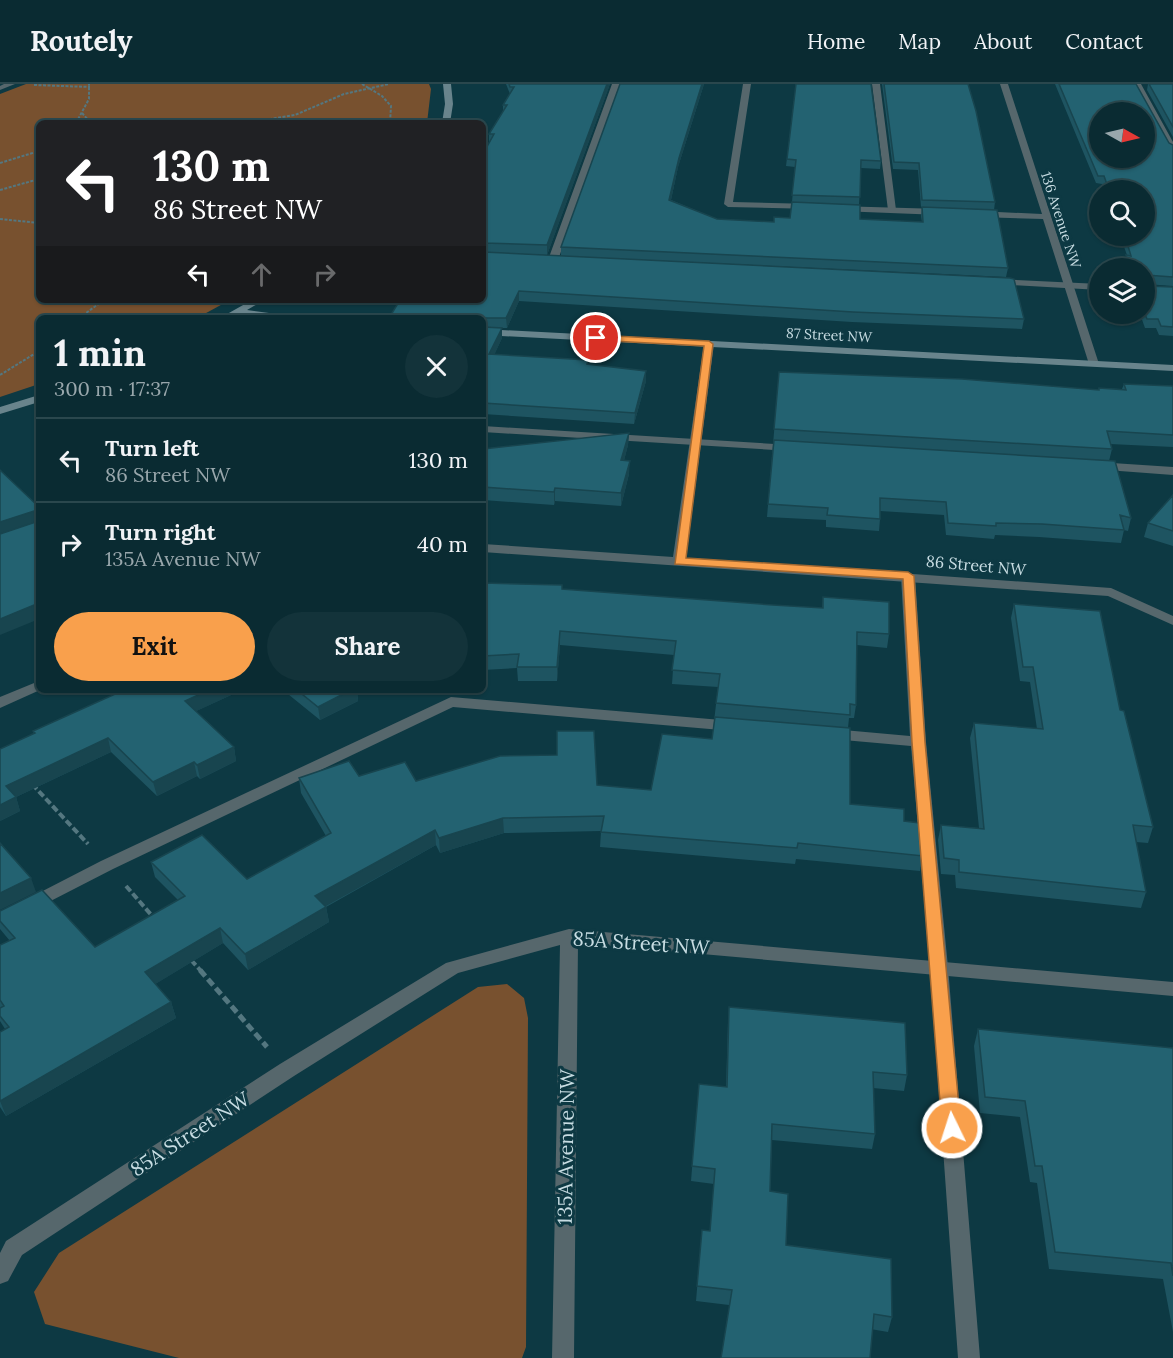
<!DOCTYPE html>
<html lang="en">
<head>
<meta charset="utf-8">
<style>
	:root { --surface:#0a2b32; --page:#13333a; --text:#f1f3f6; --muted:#99a7ac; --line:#2a474d; --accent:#f9a04c }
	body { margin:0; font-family:Lora,serif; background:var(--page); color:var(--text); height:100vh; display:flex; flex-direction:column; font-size:22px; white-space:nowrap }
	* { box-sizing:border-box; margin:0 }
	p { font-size:20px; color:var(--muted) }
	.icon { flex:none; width:33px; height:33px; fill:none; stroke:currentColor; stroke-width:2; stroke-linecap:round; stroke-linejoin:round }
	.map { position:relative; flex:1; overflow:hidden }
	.details { position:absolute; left:36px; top:231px; width:450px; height:378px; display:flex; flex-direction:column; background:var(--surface); border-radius:9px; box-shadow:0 2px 4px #0004,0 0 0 2px var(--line) }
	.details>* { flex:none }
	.guide { position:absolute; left:36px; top:36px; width:450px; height:183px; border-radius:9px; box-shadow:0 2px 4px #0004,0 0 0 2px var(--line); background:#202124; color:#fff; overflow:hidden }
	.needle { width:39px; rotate:98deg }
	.controls { position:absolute; left:1089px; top:18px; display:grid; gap:12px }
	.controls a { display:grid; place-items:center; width:66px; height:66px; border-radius:50%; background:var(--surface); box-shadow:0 2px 4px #0004,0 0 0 2px var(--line); font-size:30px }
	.pin { position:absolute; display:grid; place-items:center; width:51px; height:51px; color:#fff; margin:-26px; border:3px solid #fff; border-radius:50%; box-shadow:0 2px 6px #0007 }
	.me { position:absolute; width:66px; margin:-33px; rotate:356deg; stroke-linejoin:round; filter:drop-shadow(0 0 4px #0008) }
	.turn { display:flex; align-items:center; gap:21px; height:126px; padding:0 18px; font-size:27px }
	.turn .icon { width:78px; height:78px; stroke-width:2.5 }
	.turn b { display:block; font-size:42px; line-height:51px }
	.lanes { display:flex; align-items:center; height:57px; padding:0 18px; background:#0003; justify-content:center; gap:30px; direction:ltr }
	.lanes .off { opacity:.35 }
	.round { display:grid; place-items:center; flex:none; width:63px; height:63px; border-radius:32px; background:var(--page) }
	.headline { display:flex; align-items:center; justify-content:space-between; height:102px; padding:0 18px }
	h1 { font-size:36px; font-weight:700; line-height:45px }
	.action { display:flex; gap:12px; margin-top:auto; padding:12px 18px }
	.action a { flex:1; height:69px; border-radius:36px; background:var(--accent); color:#111; font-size:24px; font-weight:700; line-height:69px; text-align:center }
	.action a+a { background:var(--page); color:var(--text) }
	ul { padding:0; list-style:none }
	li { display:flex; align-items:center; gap:18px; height:84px; padding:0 18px; border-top:2px solid var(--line) }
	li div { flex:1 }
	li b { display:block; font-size:22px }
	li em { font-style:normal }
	header { display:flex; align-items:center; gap:36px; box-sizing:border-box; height:84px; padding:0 30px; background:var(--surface); border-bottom:2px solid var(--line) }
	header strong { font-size:28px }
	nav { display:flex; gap:33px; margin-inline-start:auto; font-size:21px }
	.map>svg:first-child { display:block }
</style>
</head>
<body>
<header>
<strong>Routely</strong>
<nav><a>Home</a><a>Map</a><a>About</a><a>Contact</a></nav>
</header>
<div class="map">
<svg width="1173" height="1274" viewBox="0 0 1173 1274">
	<rect width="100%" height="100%" fill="#0d3943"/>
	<path fill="#78512f" d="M26,0H429L431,5L427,39H39V216H230L197,234H39V300L0,313V10Z
		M507,900L524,914L528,934L526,1263L522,1274H179L45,1240L34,1208L59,1169L478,903Z"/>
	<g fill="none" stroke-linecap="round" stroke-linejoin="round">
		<path stroke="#547780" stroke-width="2" stroke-dasharray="3 1.5" stroke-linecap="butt" d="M362,0L382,12L391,22L390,39
			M34,1L90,3
			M82,29L91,39
			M76,39L89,15V0
			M247,39L295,31L344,10L389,0
			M0,79L39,67
			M0,106L39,95
			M0,135L39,139
			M79,234L104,216
			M0,291L39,267"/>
		<path stroke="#547780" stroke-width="4" stroke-dasharray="7 3" stroke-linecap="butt" d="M32,700L88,760
			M126,802L154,834
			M191,876L201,887"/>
		<path stroke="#547780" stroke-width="5" stroke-dasharray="8 4" stroke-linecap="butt" d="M200,886L267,963"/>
		<path fill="#56676c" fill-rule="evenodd" d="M612,0H620L558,176L550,178L548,176Z
			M872,0H880L896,126L892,129L888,126Z
			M1133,0H1141L1173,58V67L1169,65Z
			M995,195L1100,200V206L992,200V196Z
			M483,342L791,361L797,364L791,367L483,348Z
			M1097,378L1173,383V391L1093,385V379Z
			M908,488L915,492L926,658L948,883L980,1274H958L930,883L911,662L832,655L824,650L832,645L910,652L901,492Z
			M451,613L733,637L741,642L733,647L453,623L113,785L0,843V829L101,777Z"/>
		<path fill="#56676c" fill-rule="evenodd" d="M4,0H15L0,6V2Z
			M743,0H751L733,118L812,120L815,121V125L728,123L724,120Z
			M1000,0H1008L1099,280L1098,282L1089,280L1043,135L977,133L973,130L977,127L1042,130Z
			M836,122L941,125L945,128L941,131L839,127L836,126Z
			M709,257L714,260L686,474L1111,504L1173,532V541L1108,512L483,468V460L673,473L704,260Z
			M39,597L40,606L0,624V613Z
			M569,845L1173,898V912L578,859L574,1274H552L560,861L458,889L294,992L22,1171L8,1197L0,1200V1169L6,1157L280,980L446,879Z"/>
		<path fill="#69848c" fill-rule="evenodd" d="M443,0H451L453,20L450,39H442L445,20Z
			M252,216H264L247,226L284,231L289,234L238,231L232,234H220Z
			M483,245L1173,281V287L483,251Z
			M39,311V318L0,330V323Z"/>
	</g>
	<path fill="#1e5461" d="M506,0H610L547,171L483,168V70L489,58V50L503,27V21L510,10Z
		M620,0H704L678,83L671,116L717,135L773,138L860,135L922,138L921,132L922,123L1008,184L1006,193L561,172V163Z
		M796,0L881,77L880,85L861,84L859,121L792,118L795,83L786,82Z
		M882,0H968L995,118L994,126L921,123L918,86L893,85Z
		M1055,0H1136L1169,59L1173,61V202L1145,200L1146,202L1173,203V252L1159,251L1156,244H1145L1140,230H1144V184H1125L1124,180L1127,171L1120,152H1144V106H1105L1102,100L1096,99Z
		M1148,0H1173V53L1147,6Z
		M483,168L1024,235L1022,245L852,238L519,217L507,244H494H502V254L494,271L588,276V280L646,297L634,340L483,330V234H389Z
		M779,288L1098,306L1099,304L1122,305L1124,300L1173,302V363L1110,360L1112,365L1109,377L1131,434L1128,447L1124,446L1121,459L1039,453L995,451L994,455L946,451L944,431L880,427V435L879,447L826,443V436L767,433Z
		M629,349L628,361L624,376L629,390L621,422L555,417L554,421L483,416V365Z
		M1173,411V462L1144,453L1148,439Z
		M483,499L773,521L822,524L823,513L889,550L887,564L857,561L856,621L854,634H849L848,644L850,720L904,737L923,772L920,787L796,775L795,780L600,763L601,747L504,749L440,769L436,761L326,823L329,838L248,886L223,859L155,900L171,918L176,934L6,1032L0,1023V948L5,945L0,937V861L10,857L0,845V827L95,863L178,816L155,793L151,778L247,795L326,752L301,709L299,694L359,692L416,697L597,701L651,706L712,655L718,603L672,600L674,571L560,561L557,597H518L517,584L483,586Z
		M1014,520L1120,626L1153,743L1148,759L1136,758L1146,808L1141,824L956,804L955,791L941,790L938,756L941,741L979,744L970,654L974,639L1037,645L1030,598L1020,597L1011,534Z
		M124,606H242L196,627L234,663L236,677L200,695L197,692L157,712L111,668L16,713L20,727L0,737L34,650L33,647Z
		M283,606H357L358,617L320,636Z
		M729,923L907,991L904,1007L873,1004L875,1050L872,1065L772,1056L770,1107L786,1161L892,1233L888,1248L729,1221L696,1217L702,1146L710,1147L714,1100L691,1097L699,1000L726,1003L728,938Z
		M978,945L1173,964V1248L1163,1195L1049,1185L1037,1099L1030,1098L1020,1033L980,1029L974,962Z"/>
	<path fill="#18454f" d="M607,0H610L547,171V161Z
		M702,0H704L678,83L669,125V116L679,74Z
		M519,207V217L507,244L506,234Z
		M502,244V254L490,280L489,270Z
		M646,287V297L634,340L635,329Z
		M629,349L628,361L621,389V376Z
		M630,377L629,390L621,422V409Z
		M555,404V417L554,421V408Z
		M37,426L39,440L0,453V438Z
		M39,519V535L0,551V535Z
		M560,547V561L557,597V583Z
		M209,606H242L188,631L185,617Z
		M346,606H357L358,617L320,636L318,623Z
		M108,654L111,668L16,713L20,727L0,737V721L6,702Z
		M234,663L236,677L200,695L197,681Z
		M194,678L197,692L157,712L153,698Z
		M503,734L504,749L440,769L439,754Z
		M435,746L436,761L317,827L315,812Z
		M31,794L36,808L0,826V809Z
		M326,823L329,838L248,886L245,870Z
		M220,844L223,859L149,904L145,888Z
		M171,918L176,934L6,1032L0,1017Z"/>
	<path fill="#236271" stroke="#18454f" stroke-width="1.5" fill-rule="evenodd" d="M509,0H607L547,161L483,159V70L494,50H489L507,21H503L514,3H510Z
		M620,0H702L679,74L669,116L717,135L774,138V133L790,134L792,118L860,121V135L923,138L922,123L997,126L1008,184L561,163Z
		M796,0H871L881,77L861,76L860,113L792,111L796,76L787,75Z
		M884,0H968L976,27L995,118L922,116L919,79L894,78Z
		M1059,0H1136L1169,59L1173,61V193L1146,191L1144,193V184H1130L1126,171L1131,172L1125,152H1144V106H1109L1104,92H1098ZM1100,28H1144V74H1100Z
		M1149,0H1173V43Z
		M483,168L1010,194L1014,195L1024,235L853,228L519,207L506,234H389L400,216H483Z
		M1144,196L1146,202L1173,203V243L1161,242L1158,235H1147L1144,228Z
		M483,243L502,244L489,270L588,276L587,280L646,287L635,329L483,319Z
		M779,288L962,295L1099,306V304L1126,306L1124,300L1173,302V351L1107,347L1112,365L774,345Z
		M629,349L621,376L630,377L621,409L555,404L554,408L483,403V365Z
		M774,356L1115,377L1131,434L1120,431L1124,446L1042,440L996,439V442L948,439L946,418L880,414V435L827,431L828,424L768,420Z
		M0,386L39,423V519L0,535V450L36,438L37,426L0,438Z
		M1173,411V447L1148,439Z
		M483,499L562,501V505L773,521L823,524V513L889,518V550L857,548L856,621L850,620V631L716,619L720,590L672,586L676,557L560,547L557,583H517L519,570L483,572Z
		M1014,520L1100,527L1120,626L1124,627L1153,743L1133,741L1146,808L959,788V776L944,774L941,741L984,745L974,639L1043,645L1033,583H1023Z
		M124,606H209L185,617L234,663L197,681L194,678L153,698L108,654L6,702L16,713L0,721V665L35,649L33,647Z
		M297,606H351L318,623Z
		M715,633L850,644V720L904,725V737L920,739L923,772L798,759L797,764L601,748L604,732L503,734L439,754L435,746L315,812L326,823L245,870L220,844L145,888L171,918L0,1017V948L9,943L0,932V924L4,922L0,916V861L15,854L0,837V827L42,806L95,863L185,812L151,778L202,751L247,795L331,749L299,694L349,677L359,692L405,678L416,697L500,672L557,671V647H594L597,701L651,706L662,650L712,655Z
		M0,759L31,794L0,809Z
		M729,923L905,939L907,991L873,988L875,1050L772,1040L770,1107L788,1110L786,1161L891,1175L892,1233L874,1230L870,1274H721L732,1206L697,1202L702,1146L710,1147L715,1085L692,1082L699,1000L727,1003Z
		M978,945L1173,964V1192L1171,1179L1055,1168L1042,1082H1035L1025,1017L985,1013Z"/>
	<path fill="#f9a04c" stroke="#a26831" stroke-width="1.5" d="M596,251L709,257L713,260L686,474L908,488L914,492L925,658L961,1044L958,1050L952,1052L945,1050L942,1044L912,658L903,495L675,480L704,262L593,256L591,254Z"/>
	<g text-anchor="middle" stroke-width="6" stroke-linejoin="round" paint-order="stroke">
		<g font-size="14" fill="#c7dce2" stroke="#0d3943">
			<text transform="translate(1061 136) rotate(72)" y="5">136 Avenue NW</text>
			<text transform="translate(829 251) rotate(3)" y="5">87 Street NW</text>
		</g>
		<g font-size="16" fill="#c7dce2" stroke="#0d3943">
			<text transform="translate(976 481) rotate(5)" y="6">86 Street NW</text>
		</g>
		<g font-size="20" fill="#c7dce2" stroke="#0d3943">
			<text transform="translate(641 859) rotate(4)" y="7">85A Street NW</text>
			<text transform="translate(190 1050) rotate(-33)" y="7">85A Street NW</text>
			<text transform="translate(566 1063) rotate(-89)" y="7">135A Avenue NW</text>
		</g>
	</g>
</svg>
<div class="controls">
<a><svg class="needle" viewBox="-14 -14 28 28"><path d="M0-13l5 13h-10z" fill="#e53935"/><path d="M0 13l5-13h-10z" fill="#99a7ac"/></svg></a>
<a><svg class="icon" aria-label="search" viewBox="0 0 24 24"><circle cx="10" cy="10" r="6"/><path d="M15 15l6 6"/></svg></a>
<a><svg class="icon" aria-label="layers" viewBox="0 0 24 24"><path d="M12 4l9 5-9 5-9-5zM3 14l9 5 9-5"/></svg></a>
</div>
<div class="pin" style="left:596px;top:254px;background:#d93025"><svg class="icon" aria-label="arrive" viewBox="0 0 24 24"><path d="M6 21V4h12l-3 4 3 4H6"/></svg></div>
<svg class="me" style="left:952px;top:1044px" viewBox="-20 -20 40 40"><circle r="17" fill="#f9a04c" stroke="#fff" stroke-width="3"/><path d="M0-11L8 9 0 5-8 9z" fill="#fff"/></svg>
<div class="guide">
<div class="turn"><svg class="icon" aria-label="left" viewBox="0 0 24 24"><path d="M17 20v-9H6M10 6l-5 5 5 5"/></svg><div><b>130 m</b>86 Street NW</div></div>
<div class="lanes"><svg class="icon" aria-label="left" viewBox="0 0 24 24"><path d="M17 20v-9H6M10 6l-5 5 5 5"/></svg><svg class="icon off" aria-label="ahead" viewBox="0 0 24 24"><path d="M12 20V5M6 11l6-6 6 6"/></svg><svg class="icon off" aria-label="right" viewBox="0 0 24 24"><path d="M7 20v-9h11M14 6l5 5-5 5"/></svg></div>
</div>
<section class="details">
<div class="headline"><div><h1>1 min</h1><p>300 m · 17:37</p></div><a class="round"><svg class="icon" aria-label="close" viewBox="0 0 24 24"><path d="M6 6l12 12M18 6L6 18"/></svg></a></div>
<ul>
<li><svg class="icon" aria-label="left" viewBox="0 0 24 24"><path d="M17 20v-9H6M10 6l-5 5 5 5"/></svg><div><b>Turn left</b><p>86 Street NW</p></div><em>130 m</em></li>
<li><svg class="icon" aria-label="right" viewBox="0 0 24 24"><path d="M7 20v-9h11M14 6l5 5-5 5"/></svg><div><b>Turn right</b><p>135A Avenue NW</p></div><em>40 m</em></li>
</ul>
<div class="action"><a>Exit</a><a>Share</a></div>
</section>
</div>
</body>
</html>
